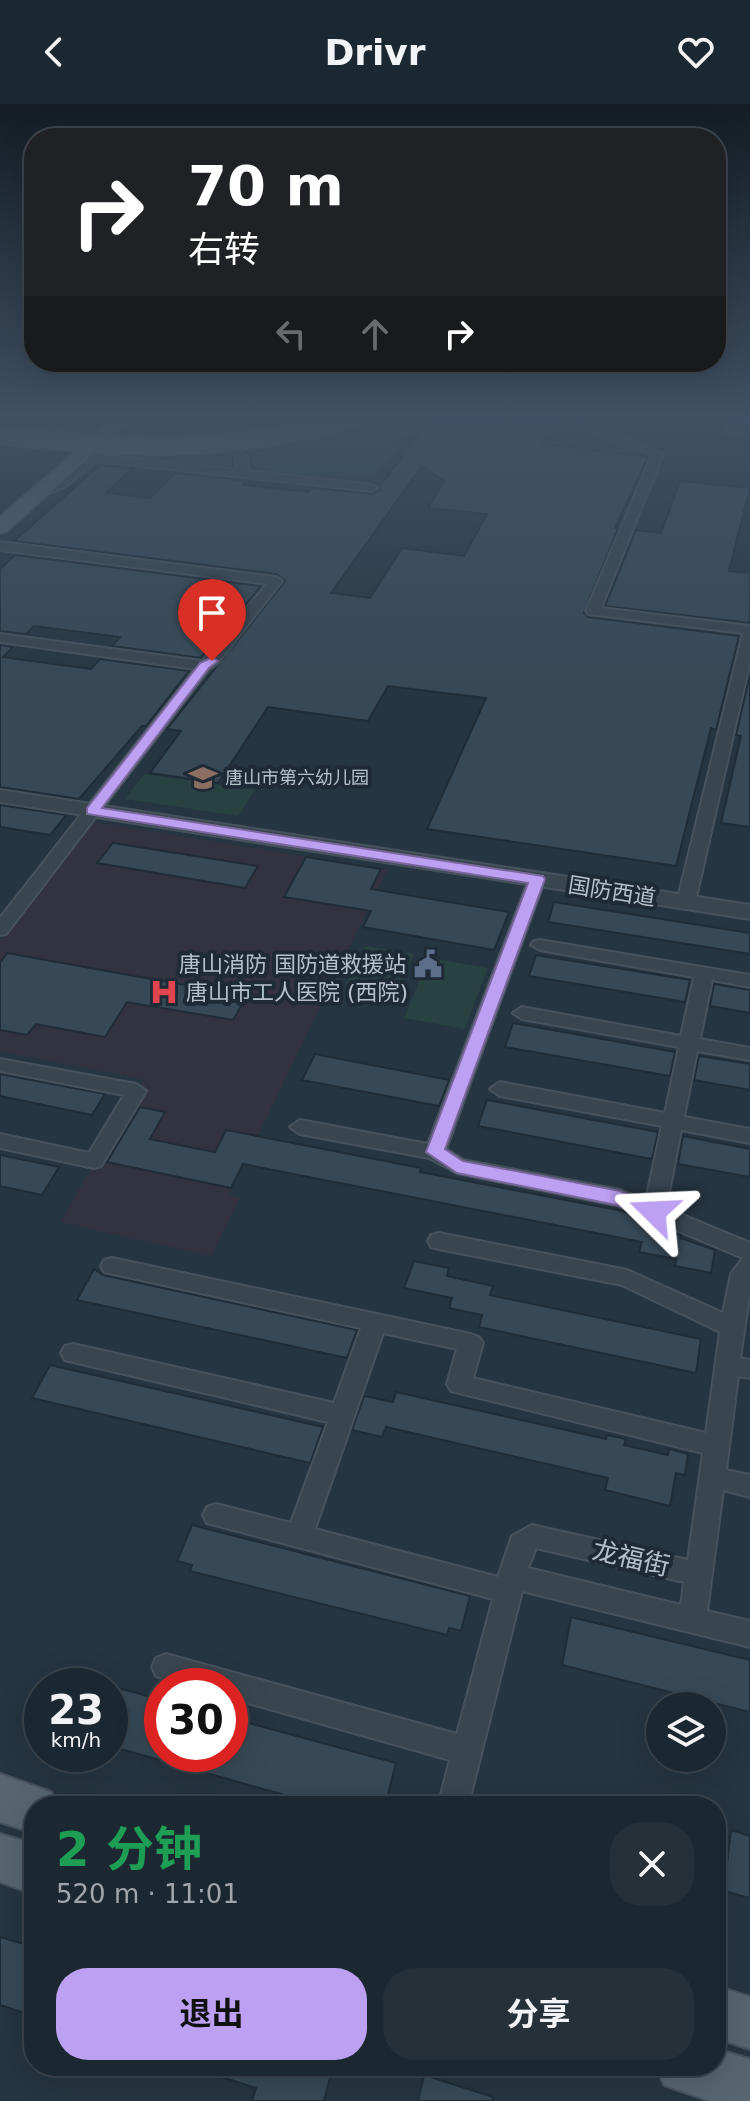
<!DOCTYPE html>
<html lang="zh">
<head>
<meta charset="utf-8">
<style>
	:root { --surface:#1c2831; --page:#253039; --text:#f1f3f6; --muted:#a0a6ab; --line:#3a444d; --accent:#bca0f2 }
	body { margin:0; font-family:"DejaVu Sans","Noto Sans SC",sans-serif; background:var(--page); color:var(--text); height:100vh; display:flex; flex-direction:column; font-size:30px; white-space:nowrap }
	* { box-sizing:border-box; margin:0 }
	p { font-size:26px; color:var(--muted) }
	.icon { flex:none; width:44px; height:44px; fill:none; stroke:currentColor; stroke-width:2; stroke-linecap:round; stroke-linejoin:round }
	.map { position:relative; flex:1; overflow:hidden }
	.side { position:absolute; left:24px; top:1692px; width:702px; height:280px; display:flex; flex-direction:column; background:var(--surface); border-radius:32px; box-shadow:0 8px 32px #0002,0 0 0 2px var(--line) }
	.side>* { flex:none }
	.top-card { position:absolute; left:24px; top:24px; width:702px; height:244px; border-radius:32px; box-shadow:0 8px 32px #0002,0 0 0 2px var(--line); background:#202124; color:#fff; overflow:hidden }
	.fabs { position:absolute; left:646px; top:1588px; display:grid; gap:16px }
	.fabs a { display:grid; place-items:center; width:80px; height:80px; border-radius:50%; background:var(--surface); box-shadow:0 8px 32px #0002,0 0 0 2px var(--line); font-size:40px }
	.speed { position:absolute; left:24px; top:1564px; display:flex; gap:16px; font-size:40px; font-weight:700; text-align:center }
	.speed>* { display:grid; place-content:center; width:104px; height:104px; border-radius:50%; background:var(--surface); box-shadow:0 8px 32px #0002,0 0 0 2px var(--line); line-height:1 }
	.speed small { font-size:20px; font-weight:400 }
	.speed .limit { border:12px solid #d22; background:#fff; color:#111 }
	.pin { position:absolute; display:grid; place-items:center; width:68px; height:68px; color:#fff; margin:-82px -34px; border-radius:50% 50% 50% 0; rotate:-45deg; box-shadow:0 0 8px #0007 }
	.pin .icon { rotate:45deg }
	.me { position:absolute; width:88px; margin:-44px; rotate:291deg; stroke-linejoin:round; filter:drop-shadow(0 0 6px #0008) }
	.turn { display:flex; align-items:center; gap:28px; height:168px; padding:0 32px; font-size:36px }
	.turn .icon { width:104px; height:104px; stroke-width:2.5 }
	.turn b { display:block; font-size:56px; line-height:68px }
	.lanes { display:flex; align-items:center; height:76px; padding:0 32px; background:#0003; justify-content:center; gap:40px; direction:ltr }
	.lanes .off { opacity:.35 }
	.round { display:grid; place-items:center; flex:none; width:84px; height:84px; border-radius:32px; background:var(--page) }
	.head { display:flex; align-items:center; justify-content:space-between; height:136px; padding:0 32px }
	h1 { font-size:48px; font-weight:700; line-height:60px; color:#1e9e55 }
	.primary-button { display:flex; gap:16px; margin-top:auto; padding:16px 32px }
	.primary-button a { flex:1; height:92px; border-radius:32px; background:var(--accent); color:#111; font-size:32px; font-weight:700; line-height:92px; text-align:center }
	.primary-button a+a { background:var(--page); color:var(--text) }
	header { display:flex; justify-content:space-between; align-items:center; height:104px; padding:0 32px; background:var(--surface); font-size:36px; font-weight:700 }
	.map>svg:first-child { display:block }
</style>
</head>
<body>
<header><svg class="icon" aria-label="back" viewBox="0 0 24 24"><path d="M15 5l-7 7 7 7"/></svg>Drivr<svg class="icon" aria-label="heart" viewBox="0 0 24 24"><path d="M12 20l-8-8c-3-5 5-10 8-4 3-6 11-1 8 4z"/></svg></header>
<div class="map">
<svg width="750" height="1997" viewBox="0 0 750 1997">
	<rect width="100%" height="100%" fill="#253541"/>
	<path fill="#323241" d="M93,718L387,766L229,1091L240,1094L211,1152L60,1118L144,975L0,947V837Z"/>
	<path fill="#274241" d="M196,314H225L228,315L214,329L176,331Z
		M388,314L483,315L475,327L421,322L414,331L406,332C371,379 380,376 321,370L317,375L264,369L252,360L251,353L267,345L338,330Z
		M211,350L231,356V361L222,365L114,352Z
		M144,670L255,686L238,712L125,695Z
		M365,842L414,850L396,891L345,882Z
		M429,854L488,864L465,925L404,914Z"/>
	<path fill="#374957" stroke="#202d38" stroke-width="2" fill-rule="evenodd" d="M431,314H556L542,340L648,353L615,424H618L584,509L588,513L739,532L716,626L711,624L676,762L427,725L486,594L388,582L368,617L268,603L218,679L150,669L181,627L167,625L285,477L276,470L14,437L100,361L133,364L106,389L150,394L176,369L248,377L243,381L308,388L312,384L373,390L381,385L380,382ZM422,362L444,377L428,404L487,410L464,452L402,444L370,494L331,489Z
		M725,314H750V335L720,332Z
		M680,377L750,384L729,467L750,469V519L605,502L636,426L661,429Z
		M15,451L261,482L201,554L112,542L120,533L34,522L26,530L0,527V465Z
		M0,541L13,543L3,553L46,559L91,565L100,555L189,567L146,622H142L79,695L0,683Z
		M750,570V723L721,719L741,632L736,631Z
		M0,701L66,711L50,731L0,723Z
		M113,739L258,762L245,784L97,759Z
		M306,753L381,765L371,785L509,808L494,846L363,823L371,807L284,793Z
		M554,798L750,829V850L548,818Z
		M7,849L118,869L247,892L233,916L127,898L105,933L36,920L27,931L0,926V859Z
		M536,851L690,876L685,898L529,872Z
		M714,880L750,886V909L710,902Z
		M513,919L675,948L670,972L505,943Z
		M315,950L449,976L439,1002L302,976Z
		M699,952L750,960V986L694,976Z
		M0,970L105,990L92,1011L0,992Z
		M487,996L658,1028L652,1055L478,1022Z
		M140,1003L165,1008L150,1035L215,1048L226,1026L421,1064L420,1068L623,1107L646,1117V1120L681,1131L680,1134L715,1146L711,1169L675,1162L676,1155L639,1148L642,1138L243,1060L231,1084L107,1058Z
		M683,1032L750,1045V1073L678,1060Z
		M0,1051L59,1063L42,1091L0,1082Z
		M414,1157L449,1164L447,1172L493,1182L490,1191L701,1235L696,1269L479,1223L482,1211L449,1204L452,1194L404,1184Z
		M94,1165L103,1171L357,1226L347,1254L77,1196Z
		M50,1261L323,1323L310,1359L32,1294Z
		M396,1288L606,1335L607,1331L626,1335L624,1341L668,1351L669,1345L688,1350L685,1371L676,1369L670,1402L605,1386L608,1374L386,1323L382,1333L352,1326L364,1292L393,1298Z
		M192,1421L470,1492L461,1527L449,1524L447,1531L190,1467L192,1461L177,1457Z
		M571,1513L750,1556V1608L562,1561Z
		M122,1585L162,1596V1650H230V1614L396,1659L385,1702H324L110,1642V1615Z
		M731,1726L750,1732V1794L724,1787Z
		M0,1833L34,1843V1912L0,1901Z
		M201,1962H333L324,1997H252L256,1984L200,1966Z
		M424,1971L493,1993V1997H418Z"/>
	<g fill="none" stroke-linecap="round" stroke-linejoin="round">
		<defs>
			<path id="minor" d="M81,314H92L80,325L56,334L51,331Z
				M134,314H144L139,331L146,338L145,340H137L128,332Z
				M578,314H589L609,328L663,350L601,504L750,522V557L695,798L686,803L677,798L743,529L588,510L586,507L652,351L601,332Z
				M125,337L130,340L129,342L106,352L237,366L236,353L229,344L234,341L247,353L248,367L372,381L378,384L372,387L95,357L65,383L37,394L31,391L57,379L88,352Z
				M0,438L276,473L282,477L217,560L209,565L6,830L0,831V814L195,565L0,538V530L202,557L267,480L0,446Z
				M537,770L545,775L446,1045L463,1056L620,1086L646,1096L662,1022L500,992L490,985L500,978L665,1009L679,943L522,915L513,909L522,903L681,932L694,873L540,846L531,841L534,837L540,836L750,871V883L712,876L700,935L750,944V956L697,947L684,1013L750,1025V1039L681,1026L666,1104L750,1139V1187L740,1254L750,1256V1274L738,1272L726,1366L750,1371V1393L723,1386L707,1507L750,1517V1543L522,1487L468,1702H438L450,1656L230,1594V1582C203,1582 181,1582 156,1572L152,1563L156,1554L166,1550L457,1630L493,1495L207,1419L203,1411L207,1403L216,1400L291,1419L328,1318L73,1258L65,1256L61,1249L65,1242L73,1240L334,1299L361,1224L104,1168L101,1162L104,1156L112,1154L471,1230L479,1233L483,1239L473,1274L706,1329L720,1228L622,1181L439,1145L431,1143L428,1137L431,1131L439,1129L627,1166L723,1209L731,1170L743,1154L616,1101L457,1069L429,1054L300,1030L290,1023L300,1016L428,1040L529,775ZM383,1229L457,1245L447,1280L451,1287L703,1349L688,1456L532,1421L512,1432L498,1473L315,1425ZM536,1444L684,1478L681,1501L528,1464Z
				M0,955L136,980L146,987L101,1062L94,1064L0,1044V1030L89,1049L124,991L0,967Z"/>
			<path id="tertiary" d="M0,686L750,801V815L0,698Z"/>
			<path id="primary" d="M115,314H133L7,427L0,429V413Z
				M0,1670L51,1688L57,1702H34V1729L0,1718Z
				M0,1730L34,1740V1790L0,1778Z
				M716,1882L750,1893V1945L716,1934Z
				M716,1945L750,1955V1997H710L664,1981L656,1962H716Z"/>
		</defs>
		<use href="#minor" stroke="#46525d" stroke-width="4"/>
		<use href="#tertiary" stroke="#46525d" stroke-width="4"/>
		<use href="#primary" stroke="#46525d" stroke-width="4"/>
		<use href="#minor" fill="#394650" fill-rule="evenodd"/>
		<use href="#tertiary" fill="#394650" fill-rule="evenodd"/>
		<use href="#primary" fill="#576570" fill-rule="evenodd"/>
		<defs>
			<path id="primary-bridge" d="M0,331C123,345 233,350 353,314"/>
		</defs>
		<use href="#primary-bridge" stroke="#46525d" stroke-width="21" stroke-linecap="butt"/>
		<use href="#primary-bridge" stroke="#576570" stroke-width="19"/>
	</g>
	<linearGradient id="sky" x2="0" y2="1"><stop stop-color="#141d24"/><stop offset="0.53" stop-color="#405165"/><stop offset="1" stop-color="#405165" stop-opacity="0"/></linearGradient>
	<rect width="750" height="593" fill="url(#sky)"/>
	<path fill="#bca0f2" stroke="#7a689d" stroke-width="2" d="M212,553L218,557L209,564L102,704L543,772L545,775L445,1045L463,1057L620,1087L661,1103L664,1108L661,1113L654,1115L616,1101L457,1069L426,1048L528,779L87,710V704L200,559Z"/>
	<defs>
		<symbol id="school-bare" viewBox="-9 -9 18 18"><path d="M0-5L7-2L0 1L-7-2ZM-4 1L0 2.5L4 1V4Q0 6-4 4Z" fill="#8d6e63" stroke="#1e2b36" stroke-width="2.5" paint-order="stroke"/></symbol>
		<symbol id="civic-bare" viewBox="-9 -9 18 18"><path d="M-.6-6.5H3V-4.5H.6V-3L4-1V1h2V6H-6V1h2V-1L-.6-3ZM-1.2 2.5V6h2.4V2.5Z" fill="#5c6f8a" stroke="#1e2b36" stroke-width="2.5" paint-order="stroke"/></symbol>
		<symbol id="hospital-bare" viewBox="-9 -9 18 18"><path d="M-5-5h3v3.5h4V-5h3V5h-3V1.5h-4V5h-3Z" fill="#e0444e" stroke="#1e2b36" stroke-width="2.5" paint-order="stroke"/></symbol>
	</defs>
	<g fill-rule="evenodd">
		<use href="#school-bare" x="183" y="654" width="40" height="40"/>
		<use href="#civic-bare" x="408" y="840" width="40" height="40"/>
		<use href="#hospital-bare" x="144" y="868" width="40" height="40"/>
	</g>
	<g text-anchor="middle" stroke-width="8" stroke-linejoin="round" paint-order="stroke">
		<g font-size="18" fill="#b6c1cb" stroke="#1e2b36" text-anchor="start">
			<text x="225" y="680">唐山市第六幼儿园</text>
		</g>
		<g font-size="22" fill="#b6c1cb" stroke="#1e2b36">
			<text transform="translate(612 787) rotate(9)" y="8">国防西道</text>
		</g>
		<g font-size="22" fill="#b6c1cb" stroke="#1e2b36" text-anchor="end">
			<text x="406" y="868">唐山消防 国防道救援站</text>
			<text x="186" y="896" text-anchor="start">唐山市工人医院 (西院)</text>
		</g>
		<g font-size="26" fill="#b6c1cb" stroke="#1e2b36">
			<text transform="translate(631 1454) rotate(13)" y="9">龙福街</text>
		</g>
	</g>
</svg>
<div class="fabs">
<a><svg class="icon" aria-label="layers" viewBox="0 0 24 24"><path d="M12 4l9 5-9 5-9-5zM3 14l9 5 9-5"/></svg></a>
</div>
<div class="speed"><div>23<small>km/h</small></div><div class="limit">30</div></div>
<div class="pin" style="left:212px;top:557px;background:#d93025"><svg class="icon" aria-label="arrive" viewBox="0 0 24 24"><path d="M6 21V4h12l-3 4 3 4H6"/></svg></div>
<svg class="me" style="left:654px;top:1108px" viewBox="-20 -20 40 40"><path d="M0-17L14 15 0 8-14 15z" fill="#bca0f2" stroke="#fff" stroke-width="4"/></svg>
<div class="top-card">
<div class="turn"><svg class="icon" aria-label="right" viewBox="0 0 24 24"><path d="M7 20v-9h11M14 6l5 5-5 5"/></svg><div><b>70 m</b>右转</div></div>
<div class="lanes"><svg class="icon off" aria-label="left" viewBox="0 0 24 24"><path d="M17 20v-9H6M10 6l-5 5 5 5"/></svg><svg class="icon off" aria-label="ahead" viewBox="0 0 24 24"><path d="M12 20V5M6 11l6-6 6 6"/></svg><svg class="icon" aria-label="right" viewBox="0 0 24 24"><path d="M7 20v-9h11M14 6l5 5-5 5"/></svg></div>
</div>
<section class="side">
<div class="head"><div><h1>2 分钟</h1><p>520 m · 11:01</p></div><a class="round"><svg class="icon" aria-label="close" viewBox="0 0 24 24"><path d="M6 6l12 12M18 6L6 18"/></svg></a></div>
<div class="primary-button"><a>退出</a><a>分享</a></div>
</section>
</div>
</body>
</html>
